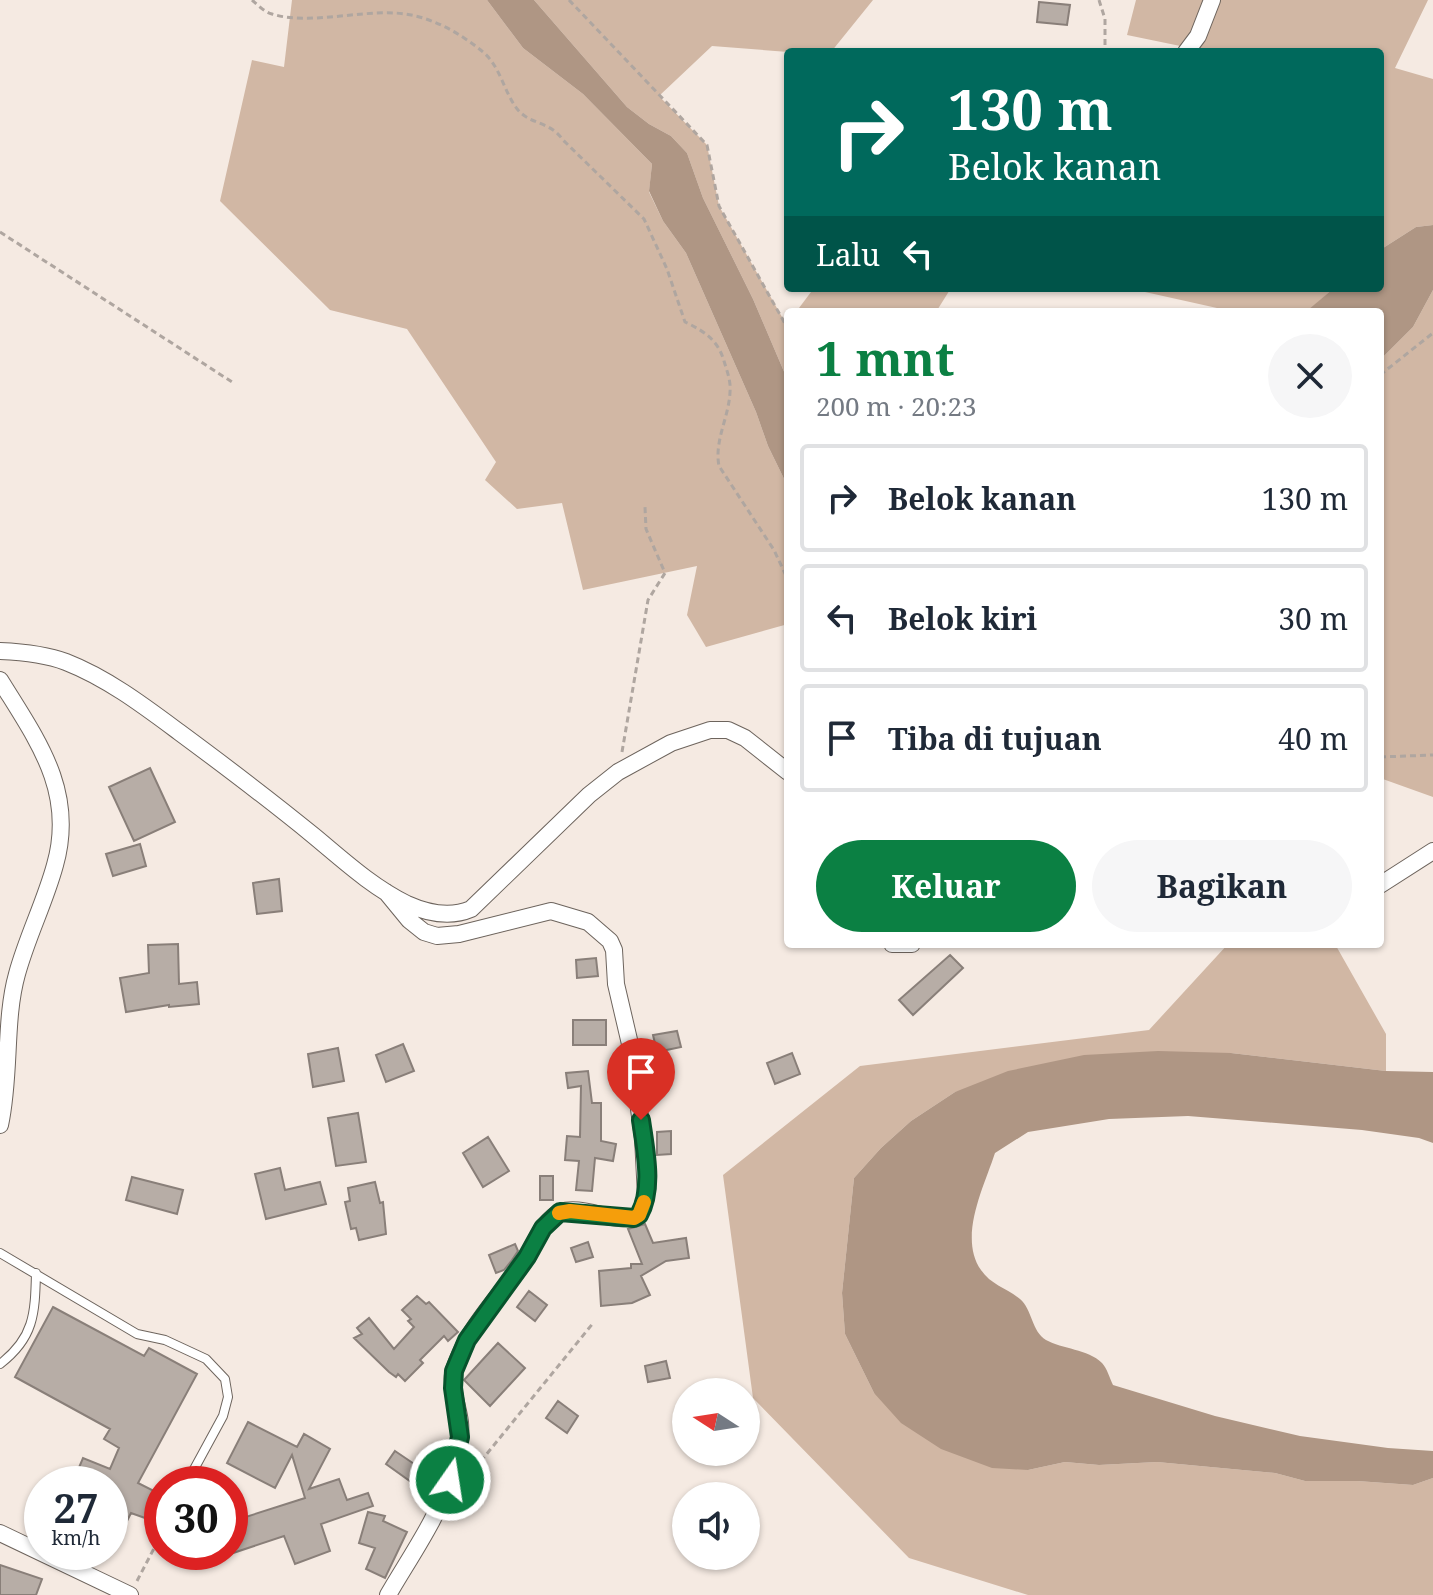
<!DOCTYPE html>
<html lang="id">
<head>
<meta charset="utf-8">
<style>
	:root { --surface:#fff; --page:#f6f6f7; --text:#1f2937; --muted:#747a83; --line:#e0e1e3; --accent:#0b8043 }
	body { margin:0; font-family:"Noto Serif",serif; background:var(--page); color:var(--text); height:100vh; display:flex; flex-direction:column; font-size:30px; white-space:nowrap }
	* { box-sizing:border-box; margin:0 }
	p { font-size:26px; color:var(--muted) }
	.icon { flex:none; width:44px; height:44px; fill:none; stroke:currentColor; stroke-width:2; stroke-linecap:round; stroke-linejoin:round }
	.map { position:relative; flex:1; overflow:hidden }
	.panel { position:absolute; left:784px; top:308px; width:600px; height:640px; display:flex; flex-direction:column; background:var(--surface); border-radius:8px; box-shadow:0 2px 6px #0004 }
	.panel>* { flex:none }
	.top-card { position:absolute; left:784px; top:48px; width:600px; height:244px; border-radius:8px; box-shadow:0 2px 6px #0004; background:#00695c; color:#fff; overflow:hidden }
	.needle { width:52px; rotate:282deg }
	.tools { position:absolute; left:672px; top:1378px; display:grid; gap:16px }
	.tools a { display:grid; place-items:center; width:88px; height:88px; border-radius:50%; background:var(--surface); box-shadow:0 2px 6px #0004; font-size:40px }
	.speed { position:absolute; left:24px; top:1466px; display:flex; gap:16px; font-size:40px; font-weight:700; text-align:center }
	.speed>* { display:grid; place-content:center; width:104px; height:104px; border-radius:50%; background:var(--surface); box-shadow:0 2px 6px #0004; line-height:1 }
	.speed small { font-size:20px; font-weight:400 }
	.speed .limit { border:12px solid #d22; background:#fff; color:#111 }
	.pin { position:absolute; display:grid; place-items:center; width:68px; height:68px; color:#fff; margin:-82px -34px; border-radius:50% 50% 50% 0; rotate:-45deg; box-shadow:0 0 8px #0007 }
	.pin .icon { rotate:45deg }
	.me { position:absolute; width:88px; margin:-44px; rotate:13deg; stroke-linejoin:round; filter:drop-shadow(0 0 6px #0008) }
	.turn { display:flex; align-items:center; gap:28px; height:168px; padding:0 32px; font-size:36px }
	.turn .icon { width:104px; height:104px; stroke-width:2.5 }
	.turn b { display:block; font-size:56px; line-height:68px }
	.then { display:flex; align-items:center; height:76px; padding:0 32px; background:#0003; gap:16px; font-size:30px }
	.round { display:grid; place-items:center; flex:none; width:84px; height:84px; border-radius:42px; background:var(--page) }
	.overview { display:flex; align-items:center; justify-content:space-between; height:136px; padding:0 32px }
	h1 { font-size:48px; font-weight:700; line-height:60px; color:var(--accent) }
	.cta { display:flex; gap:16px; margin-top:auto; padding:16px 32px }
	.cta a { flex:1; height:92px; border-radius:48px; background:var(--accent); color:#fff; font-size:32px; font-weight:700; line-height:92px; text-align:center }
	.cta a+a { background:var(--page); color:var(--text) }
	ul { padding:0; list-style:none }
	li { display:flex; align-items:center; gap:24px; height:108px; margin:0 16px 12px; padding:0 16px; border:4px solid var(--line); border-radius:8px }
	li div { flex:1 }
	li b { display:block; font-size:30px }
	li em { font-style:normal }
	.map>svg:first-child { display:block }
</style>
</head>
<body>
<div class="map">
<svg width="1433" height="1595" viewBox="0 0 1433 1595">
	<rect width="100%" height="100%" fill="#f5eae2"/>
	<path fill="#d1b7a4" d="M292,0H487L523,48L583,94L652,164L649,192L663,221L686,253L756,412L768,446L788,487V624L706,647L687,615L697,566L583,590L562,503L517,509L485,480L496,462L407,329L330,310L220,201L252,60L284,67Z
		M534,0H873L831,52H788L712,46L659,96L707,145L719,206L786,324L788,322V381L753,299L703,198L687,153L671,136L649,124L627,107Z
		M1136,0H1428L1395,68L1433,79V225L1416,227L1380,250V52H1188L1190,48L1127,35Z
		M814,288H951L936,312H796Z
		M1127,288H1334L1308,311L1303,312H1235Z
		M1433,290V797L1380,778V360L1413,327Z
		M1228,944H1335L1386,1034V1071L1231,1053L955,1092L911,1121L881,1148L854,1178L842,1293L845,1334L874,1393L1028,1470L1065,1462L1099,1465L1157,1462L1275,1473L1305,1481H1357L1413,1485L1433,1478V1595H1028L909,1558L753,1398L723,1175L860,1066L1149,1030Z"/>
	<path fill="#af9684" d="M487,0H534L627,107L649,124L671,136L687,153L703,198L753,299L788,381V487L768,446L756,412L686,253L663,221L649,191L652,164L583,94L523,48Z
		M1433,225V290L1413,327L1380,360V312H1303L1308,310L1334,288H1380V250L1416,227Z
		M1158,1051L1231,1053L1386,1071L1433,1072V1143L1419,1138L1362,1130L1188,1116L1109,1119L1028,1132L995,1153C984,1187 958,1237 981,1270C991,1285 1007,1288 1020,1299C1032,1309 1032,1332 1046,1340C1062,1349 1088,1349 1102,1363C1107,1368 1110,1379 1113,1385L1215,1416L1300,1436L1388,1448L1433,1451V1478L1413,1485L1357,1481H1305L1275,1473L1157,1462L1099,1465L1065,1462L1028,1470L992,1468L941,1449L901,1423L874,1393L845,1334L842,1293L854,1178L881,1148L911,1121L955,1092L1008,1071L1084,1055Z"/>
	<path fill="#b7ada6" stroke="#897f79" stroke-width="2" d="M1039,2L1070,5L1067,25L1037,22Z
		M150,768L175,822L134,841L109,787Z
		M140,844L146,866L113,876L106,854Z
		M279,879L282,911L257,914L253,883Z
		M178,944L179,984L197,982L199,1004L169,1007V1005L126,1012L120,978L149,973L148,945Z
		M950,955L963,968L913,1015L899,1000Z
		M596,958L598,976L577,978L576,960Z
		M573,1020H606V1045H573Z
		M677,1031L681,1047L657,1052L653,1035Z
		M403,1044L414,1071L386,1082L376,1055Z
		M338,1048L344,1081L313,1087L308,1054Z
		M792,1053L800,1074L775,1084L767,1063Z
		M588,1071L592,1103H601V1141L616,1144L613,1161L595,1158L592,1191L576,1190L579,1161L565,1160L567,1136L580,1137L581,1086L568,1088L566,1073Z
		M358,1113L366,1162L336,1166L328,1118Z
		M671,1131V1154L657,1155V1132Z
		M488,1137L509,1171L483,1187L463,1153Z
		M280,1168L285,1190L320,1182L326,1204L266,1219L255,1174Z
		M540,1176H553V1200H540Z
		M132,1177L183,1190L177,1214L126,1200Z
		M375,1182L380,1203L383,1202L386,1234L359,1240L356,1228L351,1229L345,1202L350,1201L348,1188Z
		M645,1224L653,1243L686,1238L689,1258L666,1261L641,1276L650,1295L632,1303L601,1306L599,1271L631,1268V1264H642L628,1229Z
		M588,1242L593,1257L576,1262L571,1248Z
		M515,1244L518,1251L512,1260L504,1270L496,1273L489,1255Z
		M529,1291L547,1305L535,1321L517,1307Z
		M417,1296L426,1304L429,1302L458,1332L448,1341L444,1336L420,1360L423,1363L405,1381L398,1374L396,1377L389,1372L354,1338L362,1334L357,1328L369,1318L394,1349L414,1327L408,1321L411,1319L402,1310Z
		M53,1307L144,1356L149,1348L197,1374L138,1483L162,1495V1524L131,1513L110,1555V1484H72L83,1458L110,1469L119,1448L104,1439L110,1429L15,1377Z
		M498,1343L525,1368L490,1406L464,1380Z
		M666,1361L670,1378L648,1382L645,1366Z
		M558,1401L578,1416L567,1433L546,1418Z
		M248,1422L297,1447L304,1434L330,1449L309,1489L339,1479L347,1500L368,1493L373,1506L321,1524L330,1551L295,1564L284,1536L230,1554V1522L305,1498L292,1455L275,1488L227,1463Z
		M395,1451L423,1470L414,1484L386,1464Z
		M368,1512L385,1516L383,1521L407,1532L385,1578L366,1569L375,1548L359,1543Z
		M0,1565L42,1579L36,1595H0Z"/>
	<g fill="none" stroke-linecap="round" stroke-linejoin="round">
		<defs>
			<path id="lane" d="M0,1253L137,1334L165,1340L206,1359L225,1379L228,1397L223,1416L186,1484
				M0,1364C34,1338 35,1314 36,1273"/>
			<path id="street" d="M1186,52L1198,36L1212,0
				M0,651C22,652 45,654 66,662C107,678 144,706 179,732C225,766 270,800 314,836C343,860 372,887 407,904C427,913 450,918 471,909L589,795L618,772L671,743L710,730H728L745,738L788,772
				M0,680C37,740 76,791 55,865C45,902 27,937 17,974C4,1020 11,1075 0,1125
				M1380,885L1433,851
				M386,892L409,920L424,932L437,936L459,934L551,911L588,922L610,941L614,950L616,984L630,1044L643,1138L646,1196L639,1215C616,1226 583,1204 561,1212C544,1219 536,1241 528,1255C510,1285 484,1309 467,1340C462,1350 455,1363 453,1374C451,1390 458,1406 460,1422C462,1441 457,1459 451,1476C438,1518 410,1557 388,1595
				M892,944H912
				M0,1533L130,1595"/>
		</defs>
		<use href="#lane" stroke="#6d645d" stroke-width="10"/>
		<use href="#street" stroke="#6d645d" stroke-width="18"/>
		<path stroke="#afa6a0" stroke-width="3" stroke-dasharray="6 4" stroke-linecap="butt" d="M252,0C258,5 264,12 272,14C307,25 356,11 394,13C427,14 459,32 483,52C501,67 504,93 518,110C531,125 550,121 563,140L644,219L667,269L685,322C704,331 718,340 724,361C727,371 731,381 730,392C729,417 714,441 719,466L774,550L788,580
			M569,0L707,145L719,206L788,329
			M1099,0L1105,19V52
			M0,232L232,382
			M1380,375L1433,333
			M622,752L648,600L665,573L646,529L645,507
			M1380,757L1433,755
			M468,1477L594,1322
			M137,1581L162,1533"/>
		<use href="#lane" stroke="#fff" stroke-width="8"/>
		<use href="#street" stroke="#fff" stroke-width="16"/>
	</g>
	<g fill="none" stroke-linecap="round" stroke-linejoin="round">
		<defs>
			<path id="route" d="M450,1480L460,1437L453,1388L454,1371L467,1340L527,1257L543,1228L560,1212L634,1218L639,1215C654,1189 645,1149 641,1120"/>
		</defs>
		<use href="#route" stroke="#07532c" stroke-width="20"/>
		<use href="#route" stroke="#0b8043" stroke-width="14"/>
		<path stroke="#f59e0b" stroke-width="14" d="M559,1213L570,1211L634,1218L639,1215L644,1202"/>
	</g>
</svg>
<div class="tools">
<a><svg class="needle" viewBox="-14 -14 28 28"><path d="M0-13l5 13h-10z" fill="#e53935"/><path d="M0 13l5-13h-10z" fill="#747a83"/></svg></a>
<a><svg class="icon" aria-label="sound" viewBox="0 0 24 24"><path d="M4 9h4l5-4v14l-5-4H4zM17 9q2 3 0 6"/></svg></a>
</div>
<div class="speed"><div>27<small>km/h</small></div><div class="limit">30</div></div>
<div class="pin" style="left:641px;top:1120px;background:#d93025"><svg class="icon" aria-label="arrive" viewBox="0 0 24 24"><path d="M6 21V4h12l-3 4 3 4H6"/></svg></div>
<svg class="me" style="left:450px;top:1480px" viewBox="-20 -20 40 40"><circle r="17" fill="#0b8043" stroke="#fff" stroke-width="3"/><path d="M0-11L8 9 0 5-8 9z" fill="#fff"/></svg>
<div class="top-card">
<div class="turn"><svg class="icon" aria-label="right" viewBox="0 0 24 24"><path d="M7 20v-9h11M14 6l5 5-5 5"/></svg><div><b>130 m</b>Belok kanan</div></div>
<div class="then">Lalu<svg class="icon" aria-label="left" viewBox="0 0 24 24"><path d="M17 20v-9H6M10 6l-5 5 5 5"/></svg></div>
</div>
<section class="panel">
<div class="overview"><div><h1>1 mnt</h1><p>200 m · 20:23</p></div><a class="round"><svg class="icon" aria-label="close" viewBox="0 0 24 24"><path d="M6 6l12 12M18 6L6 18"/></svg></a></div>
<ul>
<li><svg class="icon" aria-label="right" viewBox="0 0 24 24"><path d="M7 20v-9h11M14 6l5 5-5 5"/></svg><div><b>Belok kanan</b></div><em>130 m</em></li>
<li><svg class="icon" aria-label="left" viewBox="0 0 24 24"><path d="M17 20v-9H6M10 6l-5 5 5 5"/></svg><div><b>Belok kiri</b></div><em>30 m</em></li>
<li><svg class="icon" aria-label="arrive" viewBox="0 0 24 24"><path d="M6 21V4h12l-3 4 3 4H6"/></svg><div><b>Tiba di tujuan</b></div><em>40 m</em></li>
</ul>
<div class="cta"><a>Keluar</a><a>Bagikan</a></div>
</section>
</div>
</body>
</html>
